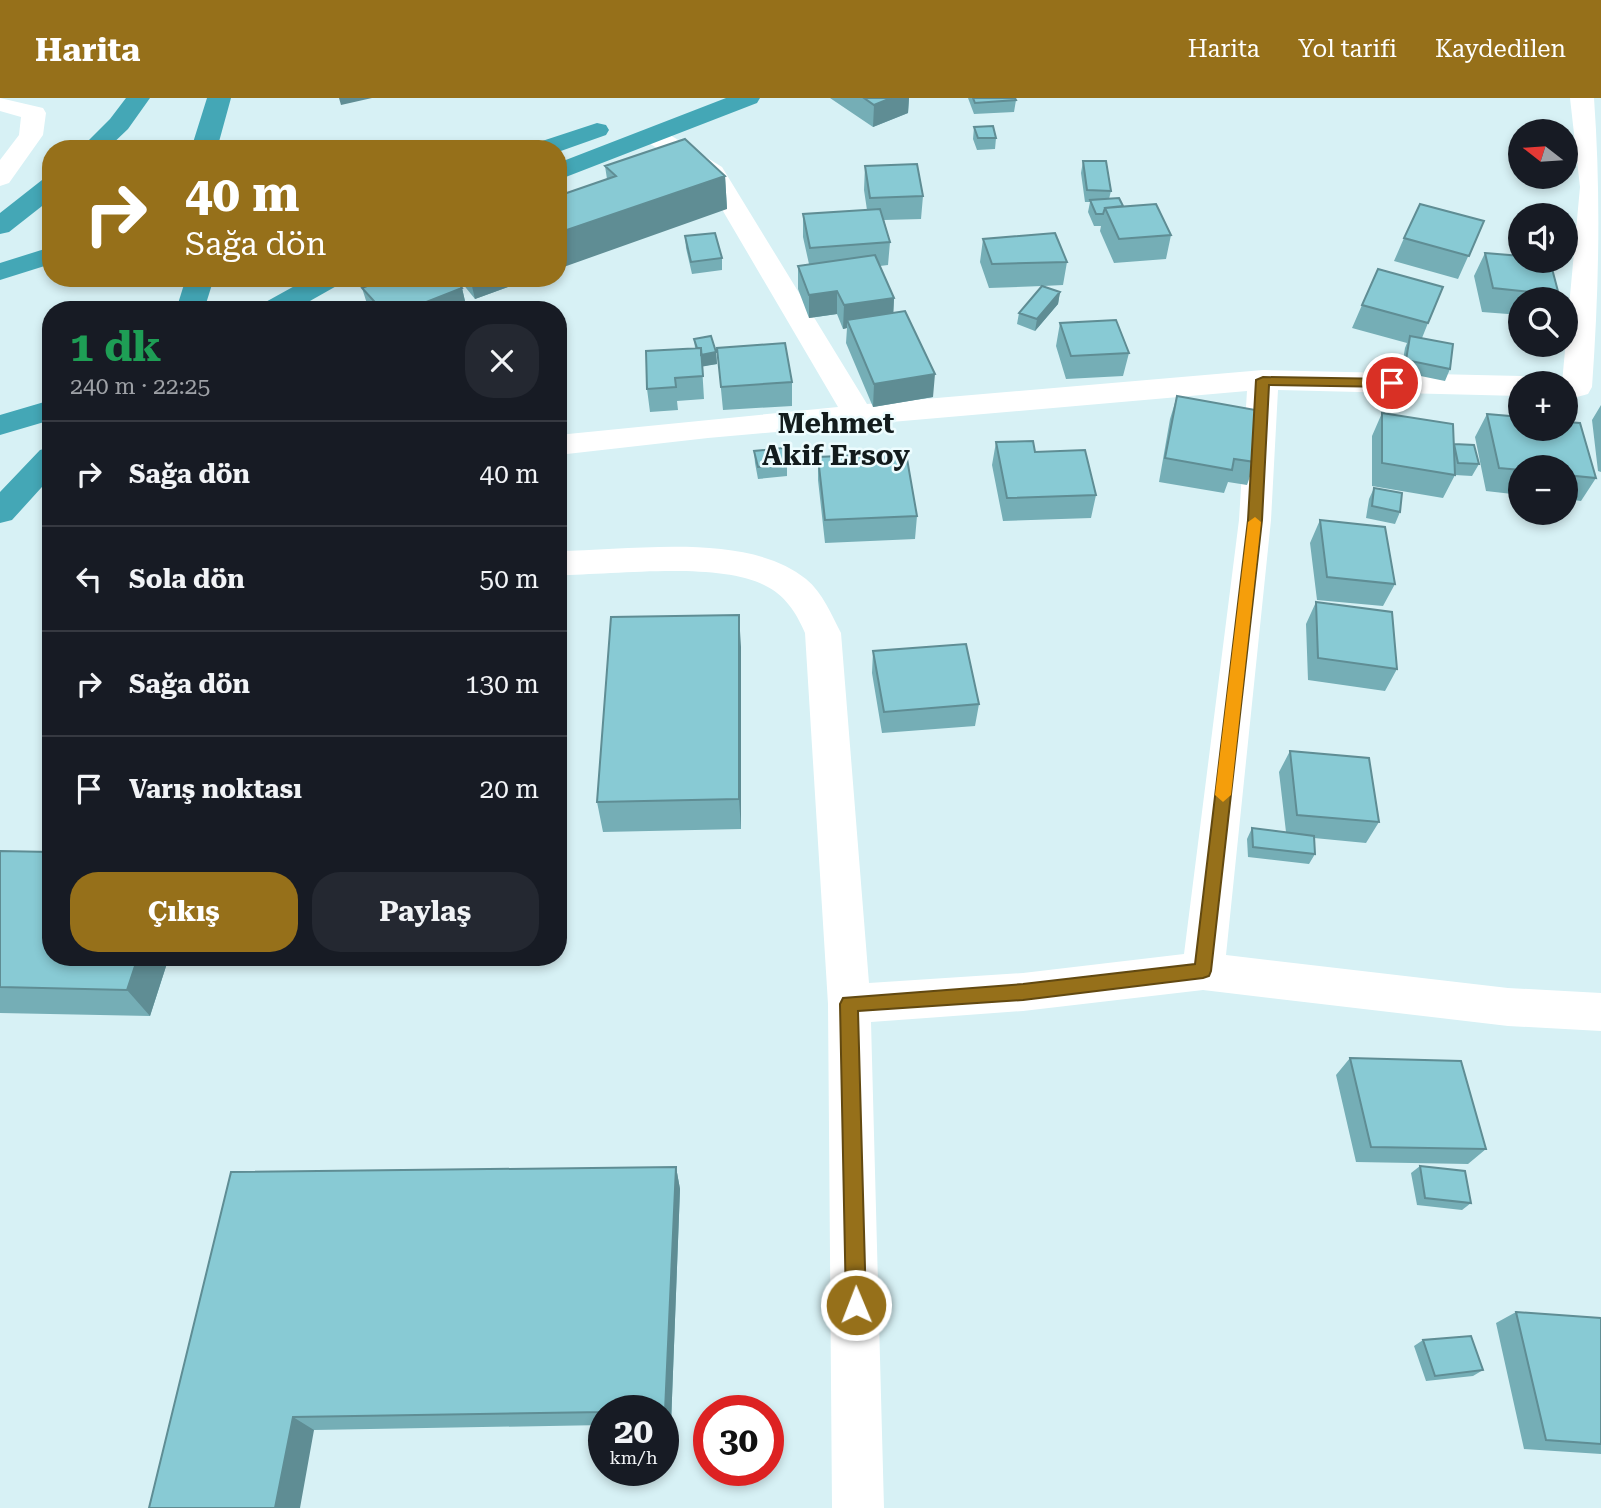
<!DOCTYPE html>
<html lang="tr">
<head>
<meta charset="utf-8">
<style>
	:root { --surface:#171b24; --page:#242831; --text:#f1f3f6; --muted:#9ea1a6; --line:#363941; --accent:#96701a }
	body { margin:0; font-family:"Roboto Serif",serif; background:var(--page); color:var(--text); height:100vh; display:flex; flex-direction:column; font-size:26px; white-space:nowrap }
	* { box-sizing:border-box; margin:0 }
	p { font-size:23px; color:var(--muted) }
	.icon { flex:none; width:38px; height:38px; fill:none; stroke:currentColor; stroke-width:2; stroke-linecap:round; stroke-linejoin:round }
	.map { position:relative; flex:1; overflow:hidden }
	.sheet { position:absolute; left:42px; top:203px; width:525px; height:665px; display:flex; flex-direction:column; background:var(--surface); border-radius:28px; box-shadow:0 4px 10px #0003 }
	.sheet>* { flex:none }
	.hud { position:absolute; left:42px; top:42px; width:525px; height:147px; border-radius:28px; box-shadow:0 4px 10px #0003; background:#96701a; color:#fff; overflow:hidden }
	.needle { width:46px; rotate:287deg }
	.tools { position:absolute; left:1508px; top:21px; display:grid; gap:14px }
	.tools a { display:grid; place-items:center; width:70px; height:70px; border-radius:50%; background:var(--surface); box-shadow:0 4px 10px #0003; font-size:35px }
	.speed { position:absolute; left:588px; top:1297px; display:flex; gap:14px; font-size:35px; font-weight:700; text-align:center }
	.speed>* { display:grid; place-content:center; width:91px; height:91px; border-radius:50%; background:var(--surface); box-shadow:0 4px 10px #0003; line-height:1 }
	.speed small { font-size:18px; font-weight:400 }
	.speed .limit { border:10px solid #d22; background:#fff; color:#111 }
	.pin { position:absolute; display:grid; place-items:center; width:60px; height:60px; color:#fff; margin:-30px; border:4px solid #fff; border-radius:50%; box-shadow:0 2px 7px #0007 }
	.me { position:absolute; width:77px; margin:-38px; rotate:359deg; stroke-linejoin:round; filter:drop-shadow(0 0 5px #0008) }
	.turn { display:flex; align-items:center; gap:24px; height:147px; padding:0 28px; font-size:32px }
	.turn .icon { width:91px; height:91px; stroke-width:2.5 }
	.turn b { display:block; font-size:49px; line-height:60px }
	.round { display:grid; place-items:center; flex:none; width:74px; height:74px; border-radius:28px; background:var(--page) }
	.overview { display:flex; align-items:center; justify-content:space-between; height:119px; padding:0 28px }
	h1 { font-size:42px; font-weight:700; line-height:52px; color:#1e9e55 }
	.primary-button { display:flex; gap:14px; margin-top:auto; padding:14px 28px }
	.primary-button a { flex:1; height:80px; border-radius:28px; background:var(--accent); color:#fff; font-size:28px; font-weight:700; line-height:80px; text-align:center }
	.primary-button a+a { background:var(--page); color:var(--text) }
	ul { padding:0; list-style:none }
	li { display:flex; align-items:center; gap:21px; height:105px; padding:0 28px; border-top:2px solid var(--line) }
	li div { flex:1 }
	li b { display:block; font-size:26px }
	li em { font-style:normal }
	header { display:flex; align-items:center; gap:42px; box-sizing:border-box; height:98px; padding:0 35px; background:var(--accent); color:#fff }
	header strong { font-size:33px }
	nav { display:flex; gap:38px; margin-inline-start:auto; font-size:24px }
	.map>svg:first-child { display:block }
</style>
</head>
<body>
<header>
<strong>Harita</strong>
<nav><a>Harita</a><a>Yol tarifi</a><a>Kaydedilen</a></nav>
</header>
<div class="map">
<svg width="1601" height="1410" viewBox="0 0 1601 1410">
	<rect width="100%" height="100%" fill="#d7f1f5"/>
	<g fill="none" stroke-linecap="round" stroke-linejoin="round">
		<path fill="#fff" fill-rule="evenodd" d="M0,0L43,10L46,15L43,37L9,85L0,88V62L19,37L21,19L0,13Z
			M1570,0H1594C1601,96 1599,192 1592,289L1588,296L1577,299L1566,296V285H1562L1580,89Z
			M653,30L662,32L722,69L867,306L1263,272L1521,278L1532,281L1534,285H1521V298L1278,292L1271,422L1226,857L1508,890L1601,895V933L1508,928L1203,892L1023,913L871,924L884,1410H832L828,906L805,535C796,514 785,497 764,487C718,463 612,477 558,477V453C631,453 746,433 806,481C823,495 831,516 841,535L869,885L1023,875L1184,856L1239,422L1247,293L708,340L558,357V337L838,309L703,79L644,42L641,37L644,32Z"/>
		<path fill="#44a7b6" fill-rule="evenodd" d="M126,0H150L128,31L107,51H80L110,21Z
			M207,0H231L217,51H191Z
			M726,0H760L757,5L558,82V65Z
			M597,25L606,27L609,32L606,37L558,54V51H530L533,46Z
			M51,80V101L9,134L0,136V115L42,82Z
			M51,149V166L0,182V165Z
			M186,180H214L204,212H176Z
			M309,180H344L340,186L294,212H258L262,206Z
			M51,302V322L0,337V317Z
			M51,349V379L12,422L0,425V394L40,352Z"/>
	</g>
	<path fill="#75aeb6" d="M830,0H909L908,15L873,29Z
		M968,0H1015L1016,2L1014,14L974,16Z
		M974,29L996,40L995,51L977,52L973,41Z
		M1083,63L1111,93L1109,101L1171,137L1166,161L1114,165L1100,133L1101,128H1094L1088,114L1090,104H1085L1081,75Z
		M605,68L725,78L727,111L607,81Z
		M865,68L923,98L921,121L884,122L890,144L888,167L880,168L894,200L893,215L933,299L873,309L846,245L847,230L843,231L837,216L809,220L798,191V168L809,166L803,139V116L867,112L864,92Z
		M1484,123L1458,181L1394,163L1404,140Z
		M685,138L722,160V172L692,176L686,150Z
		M983,141L1067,164L1063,187L1043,188L1060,194L1058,206L1035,233L1017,226L1019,215L1042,188L989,190L980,164Z
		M1485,155L1559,197L1556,201H1521V217L1482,214L1474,178Z
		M458,180H533L475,201Z
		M362,190H462L467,212H369Z
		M1362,207L1428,225L1422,240L1450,271L1445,283L1401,274L1405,250L1407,245L1352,230Z
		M1060,225L1129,255L1123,278L1066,281L1056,248Z
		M694,241L716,254L717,266L702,268L704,301L677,303L678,312L650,314L647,291L695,250Z
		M717,250L792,284V308L723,312Z
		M1177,298L1255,364L1247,387L1228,384L1224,395L1159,384L1170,321Z
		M1601,307V374L1598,373L1592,322Z
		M1382,315L1454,346L1479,366L1472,378L1455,377L1443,400L1372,388V338Z
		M1487,316L1596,380L1581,403L1566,401V369H1521V397L1486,393L1475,339Z
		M996,344L1035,354L1096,397L1091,420L1003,423L992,367Z
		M754,353L787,366V378L758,381L755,365Z
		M818,359L917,418L915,441L825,445L818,382Z
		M1374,390L1400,414L1395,426L1366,420L1369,401Z
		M1320,422L1395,486L1383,508L1317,502L1310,445Z
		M1316,504L1397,571L1385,593L1308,582L1306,526Z
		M741,549V731L603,734L597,704Z
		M873,553L979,606L975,628L882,635L872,575Z
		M1290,653L1379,724L1366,745L1314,740L1315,756L1309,766L1248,759L1247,741L1252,730L1286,734L1279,674Z
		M0,753L169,859L150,918L0,915Z
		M1350,960L1486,1051L1468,1066L1356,1064L1336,977Z
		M1420,1068L1471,1105L1462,1112L1417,1107L1411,1075Z
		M676,1069L680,1091L671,1326L663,1327V1312H604V1327L314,1332L149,1410Z
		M1516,1214L1601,1220V1356L1524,1351L1496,1225Z
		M1423,1242L1483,1272L1473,1278L1426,1283L1414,1248Z"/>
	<path fill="#5f8d94" d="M339,0H372L341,7Z
		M891,0H909L908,15L873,29L874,7Z
		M725,78L727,111L558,171V135Z
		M470,180H533L475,201Z
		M462,190L467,212H406Z
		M837,193V216L809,220V197Z
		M1060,194L1058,206L1035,233L1037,221Z
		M894,200L893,224L847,222V230L843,231L844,207Z
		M716,254L717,266L700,269L699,257Z
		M935,276L933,299L873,309L874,286Z
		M739,517L741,549V731L739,701Z
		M138,859H169L150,918L127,892Z
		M676,1069L680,1091L671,1326L665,1313Z
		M293,1319L314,1332L300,1410H275Z"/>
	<path fill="#88cad4" stroke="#5f8d94" stroke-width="2" d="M864,0H891L874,7Z
		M973,0H1015L1016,2L975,5Z
		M993,28L996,40H978L974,29Z
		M685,41L725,78L558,135V98L616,78L605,68Z
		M1083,63H1106L1111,93L1087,92Z
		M917,66L923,98L870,100L865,68Z
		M1119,100L1123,108L1105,110L1103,116H1096L1090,102Z
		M1156,106L1171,137L1119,141L1105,110Z
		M1420,106L1484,123L1469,158L1404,140Z
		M880,111L890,144L810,150L803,116Z
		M715,135L722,160L691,164L685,138Z
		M1055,135L1067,164L992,166L983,141Z
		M1485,155L1521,158V163H1550L1559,197L1493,190Z
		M875,157L894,200L844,207L837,193L809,197L798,168Z
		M1378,171L1443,189L1428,225L1362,207Z
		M387,180H453L462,190L406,212H382L362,190Z
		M1042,188L1060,194L1037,221L1019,215Z
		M905,213L935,276L874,286L847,222Z
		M1116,222L1129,255L1071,258L1060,225Z
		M711,238L716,254L701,257V250H697L694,241Z
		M1410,238L1453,246L1450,271L1406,262Z
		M785,245L792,284L721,289L717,250Z
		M701,250L703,278L675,280L676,289L647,291L646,253Z
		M1177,298L1261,313L1255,364L1234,361L1232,372L1165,360Z
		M1382,315L1453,326L1455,377L1382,365Z
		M1487,316L1521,319V331H1566V324L1580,325L1596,380L1566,377V369H1521V372L1499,370Z
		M1033,343L1035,354L1085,352L1096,397L1007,400L996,344Z
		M1454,346L1474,347L1479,366L1458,365Z
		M783,350L787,366L758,369L754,353Z
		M906,355L917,418L825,422L818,359Z
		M1374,390L1402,395L1400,414L1372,408Z
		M1320,422L1385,429L1395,486L1327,479Z
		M1316,504L1392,514L1397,571L1318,560Z
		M739,517V701L597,704L611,519Z
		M966,546L979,606L884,614L873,553Z
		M1290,653L1369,660L1379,724L1297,717Z
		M1252,730L1314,738L1315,756L1253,749Z
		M0,753L51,754V859H138L127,892L0,889Z
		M1350,960L1461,963L1486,1051L1371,1049Z
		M1420,1068L1465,1073L1471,1105L1425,1100Z
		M676,1069L665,1313L604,1312V1314L293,1319L275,1410H149L231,1074Z
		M1516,1214L1601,1220V1346L1546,1342Z
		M1471,1238L1483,1272L1435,1278L1423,1242Z"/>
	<path fill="#96701a" stroke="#624911" stroke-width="2" d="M1263,279L1392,281L1398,285L1392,289L1269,287L1262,422L1211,873L1209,878L1203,880L1023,902L858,913L866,1207L863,1214L856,1217L849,1214L846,1207L840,906L843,900L1023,886L1195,866L1248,422L1256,282Z"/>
	<path fill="#f59e0b" d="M1255,419L1261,424L1231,697L1223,704L1215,697L1248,424Z"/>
	<g text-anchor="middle" stroke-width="5" stroke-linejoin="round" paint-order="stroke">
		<g font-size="28" font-weight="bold" fill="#131c1d" stroke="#edfcfe">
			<text x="836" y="335">Mehmet<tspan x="836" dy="32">Akif Ersoy</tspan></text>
		</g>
	</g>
</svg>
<div class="tools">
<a><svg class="needle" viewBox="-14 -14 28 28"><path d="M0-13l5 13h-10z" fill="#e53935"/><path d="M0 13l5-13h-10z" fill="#9ea1a6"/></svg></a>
<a><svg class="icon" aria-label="sound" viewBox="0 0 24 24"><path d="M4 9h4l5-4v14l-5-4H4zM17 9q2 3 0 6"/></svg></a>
<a><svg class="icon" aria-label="search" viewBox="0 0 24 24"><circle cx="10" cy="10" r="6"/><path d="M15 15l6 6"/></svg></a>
<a>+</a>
<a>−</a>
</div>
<div class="speed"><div>20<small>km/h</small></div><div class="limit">30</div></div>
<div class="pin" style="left:1392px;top:285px;background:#d93025"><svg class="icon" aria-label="arrive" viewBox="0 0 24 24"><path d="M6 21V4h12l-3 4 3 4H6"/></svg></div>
<svg class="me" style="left:856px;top:1207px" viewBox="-20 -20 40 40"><circle r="17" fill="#96701a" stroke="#fff" stroke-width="3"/><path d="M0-11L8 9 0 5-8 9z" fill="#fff"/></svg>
<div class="hud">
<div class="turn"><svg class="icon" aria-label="right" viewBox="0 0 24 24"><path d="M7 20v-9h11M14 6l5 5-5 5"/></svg><div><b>40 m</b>Sağa dön</div></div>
</div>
<section class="sheet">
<div class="overview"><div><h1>1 dk</h1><p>240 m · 22:25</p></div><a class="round"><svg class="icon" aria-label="close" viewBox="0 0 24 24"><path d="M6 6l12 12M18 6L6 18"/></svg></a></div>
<ul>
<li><svg class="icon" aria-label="right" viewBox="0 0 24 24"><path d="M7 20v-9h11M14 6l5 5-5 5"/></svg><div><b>Sağa dön</b></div><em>40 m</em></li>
<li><svg class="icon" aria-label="left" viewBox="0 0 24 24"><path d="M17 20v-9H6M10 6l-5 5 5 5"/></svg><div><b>Sola dön</b></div><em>50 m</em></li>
<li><svg class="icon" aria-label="right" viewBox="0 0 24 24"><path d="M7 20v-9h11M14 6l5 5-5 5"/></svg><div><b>Sağa dön</b></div><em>130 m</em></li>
<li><svg class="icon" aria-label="arrive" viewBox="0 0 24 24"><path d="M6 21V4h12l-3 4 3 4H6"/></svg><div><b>Varış noktası</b></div><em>20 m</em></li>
</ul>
<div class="primary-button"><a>Çıkış</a><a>Paylaş</a></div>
</section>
</div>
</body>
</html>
